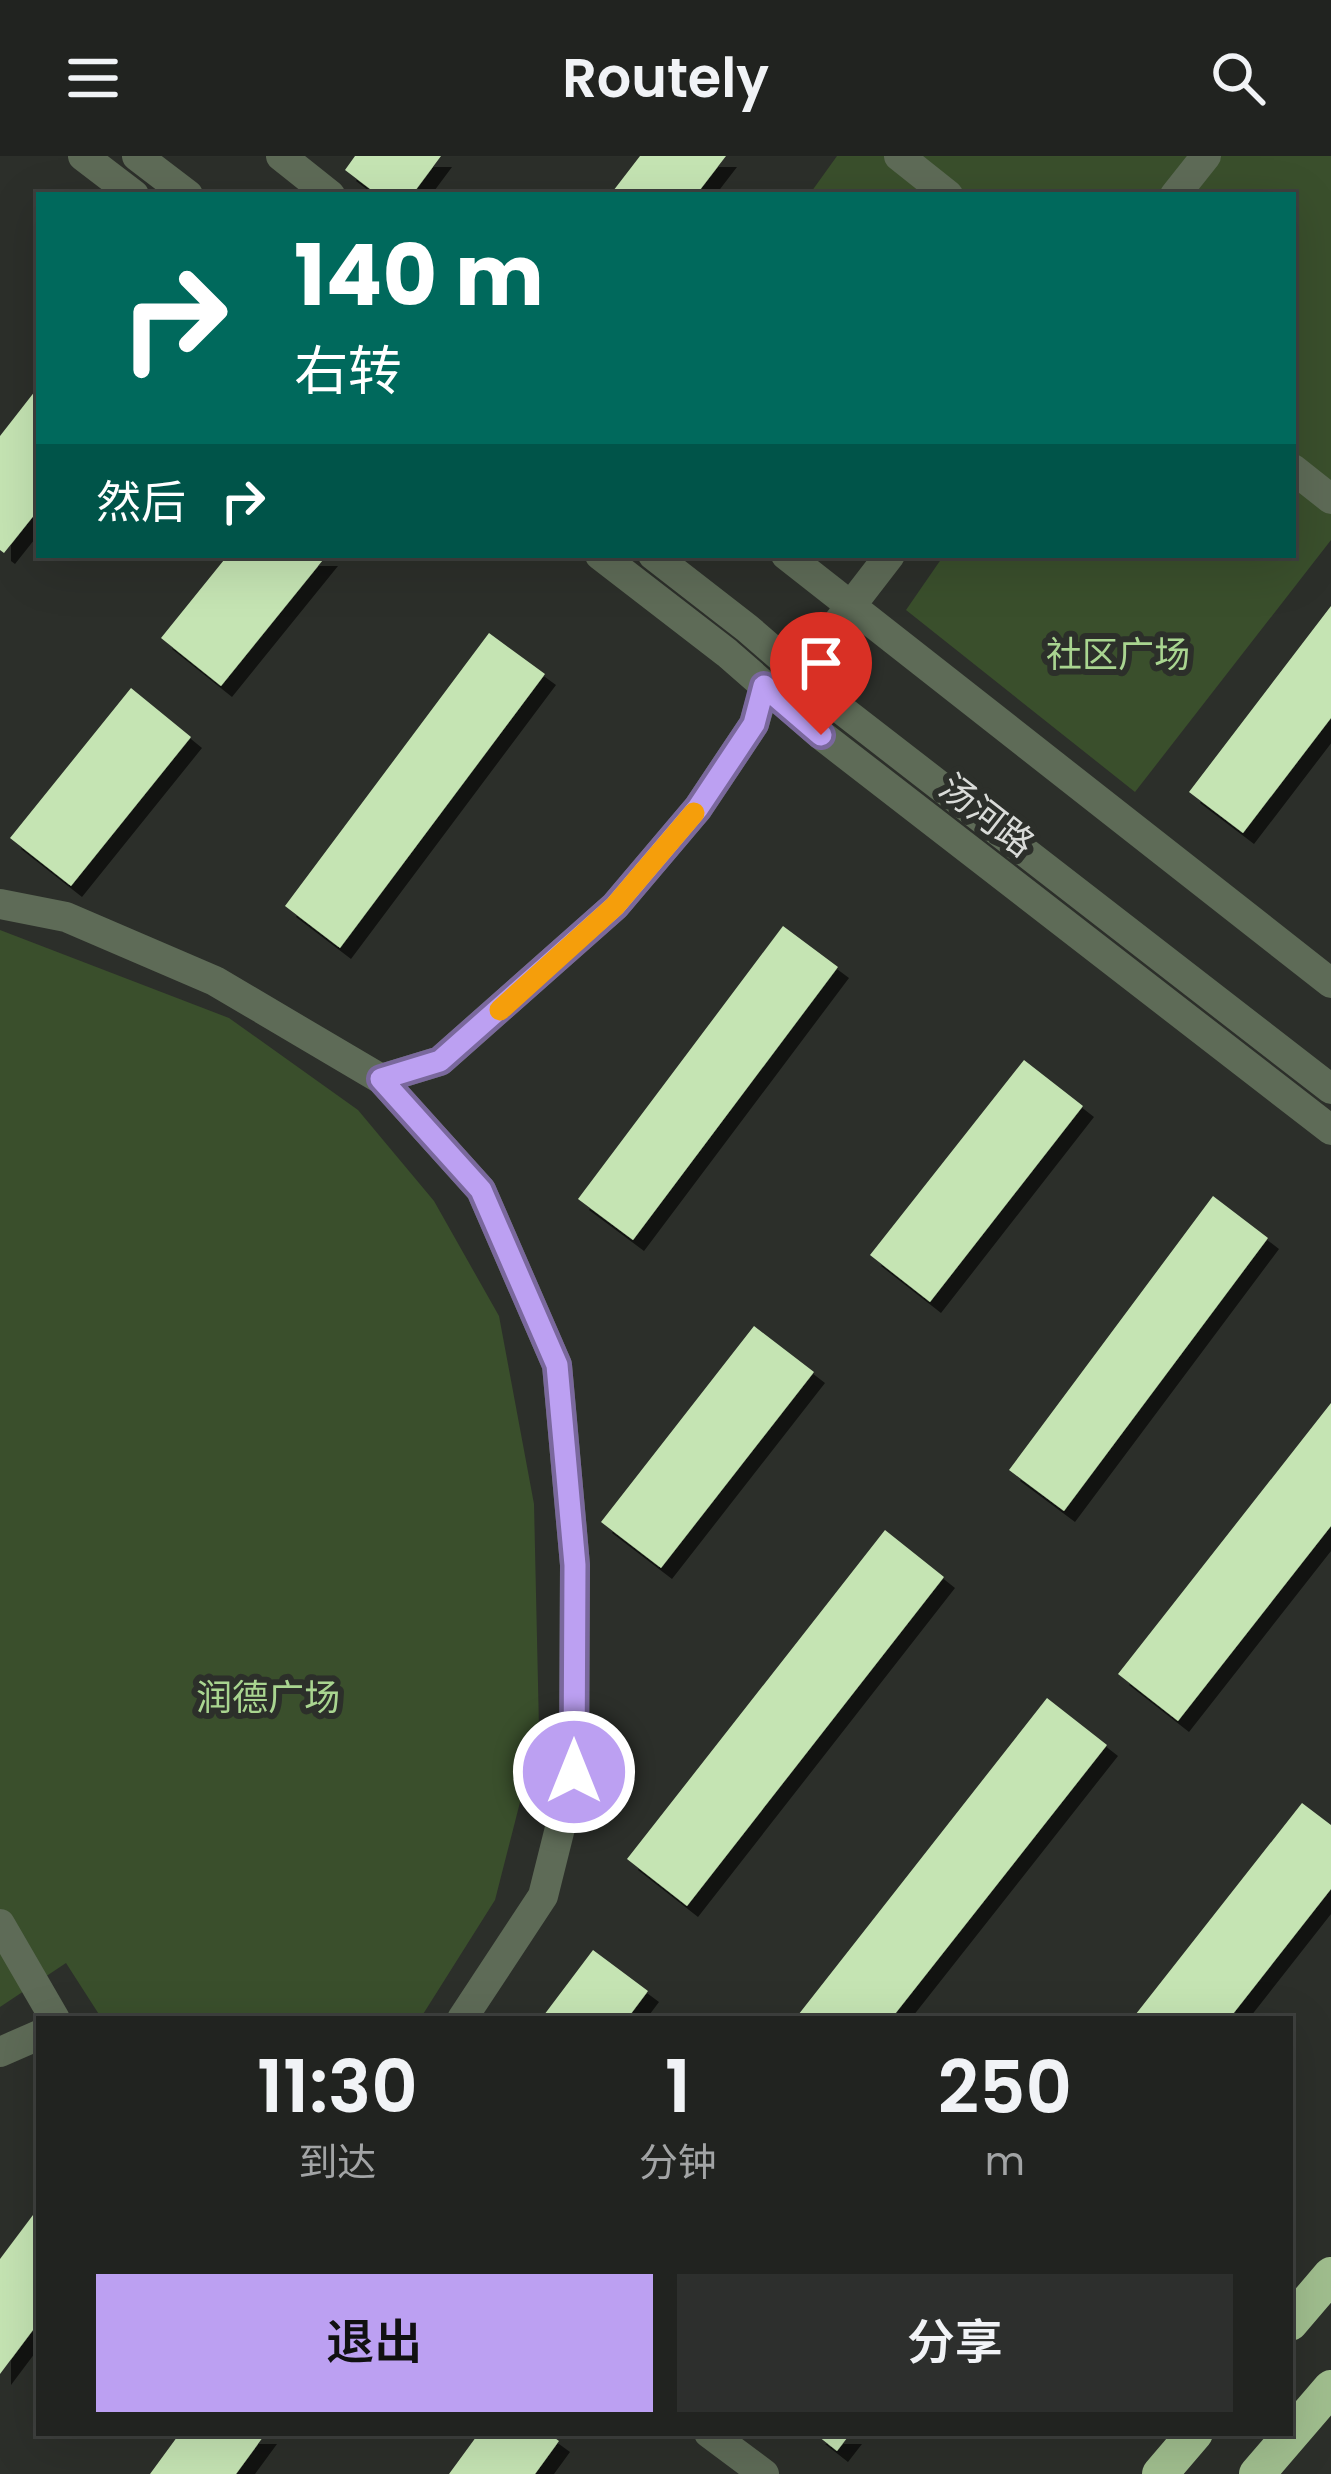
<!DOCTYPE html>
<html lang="zh">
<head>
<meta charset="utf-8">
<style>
	:root { --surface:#212320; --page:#2d2f2d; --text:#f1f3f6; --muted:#a2a4a5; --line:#3e403e; --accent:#bca0f2 }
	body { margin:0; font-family:Poppins,"Noto Sans SC",sans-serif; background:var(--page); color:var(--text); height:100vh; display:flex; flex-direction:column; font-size:45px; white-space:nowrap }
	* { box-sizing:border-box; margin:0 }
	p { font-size:39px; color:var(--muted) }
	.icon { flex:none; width:66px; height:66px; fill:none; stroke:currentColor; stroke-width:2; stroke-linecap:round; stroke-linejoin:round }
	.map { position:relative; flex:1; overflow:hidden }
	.panel { position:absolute; left:36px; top:1860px; width:1257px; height:420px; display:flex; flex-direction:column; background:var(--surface); border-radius:0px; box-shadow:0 12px 48px #0002,0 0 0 3px var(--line) }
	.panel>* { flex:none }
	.guide { position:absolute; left:36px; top:36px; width:1260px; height:366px; border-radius:0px; box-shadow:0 12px 48px #0002,0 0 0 3px var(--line); background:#00695c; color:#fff; overflow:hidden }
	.pin { position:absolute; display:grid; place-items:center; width:102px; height:102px; color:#fff; margin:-123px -51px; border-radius:50% 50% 50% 0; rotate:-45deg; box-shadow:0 0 12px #0007 }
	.pin .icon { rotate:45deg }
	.me { position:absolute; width:132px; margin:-66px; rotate:0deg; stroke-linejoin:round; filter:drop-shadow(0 0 9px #0008) }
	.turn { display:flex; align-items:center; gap:42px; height:252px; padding:0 60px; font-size:54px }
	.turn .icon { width:156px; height:156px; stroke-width:2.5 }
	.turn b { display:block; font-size:84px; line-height:102px }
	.then { display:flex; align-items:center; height:114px; padding:0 60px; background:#0003; gap:24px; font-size:45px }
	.eta { display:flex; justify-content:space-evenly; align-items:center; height:204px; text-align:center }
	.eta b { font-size:72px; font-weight:600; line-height:84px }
	.button { display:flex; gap:24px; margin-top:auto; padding:24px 60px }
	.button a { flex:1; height:138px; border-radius:0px; background:var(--accent); color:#111; font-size:48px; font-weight:600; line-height:138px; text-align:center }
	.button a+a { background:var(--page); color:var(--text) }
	header { display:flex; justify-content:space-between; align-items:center; height:156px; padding:0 60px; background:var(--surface); font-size:54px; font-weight:600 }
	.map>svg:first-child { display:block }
</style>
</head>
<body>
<header><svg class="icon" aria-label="menu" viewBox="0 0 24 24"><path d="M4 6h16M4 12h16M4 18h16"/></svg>Routely<svg class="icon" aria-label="search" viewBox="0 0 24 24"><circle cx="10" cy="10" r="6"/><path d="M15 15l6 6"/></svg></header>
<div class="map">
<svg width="1331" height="2318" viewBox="0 0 1331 2318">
	<defs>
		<filter id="shadow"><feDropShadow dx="11" dy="11" stdDeviation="0" flood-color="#0009"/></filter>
	</defs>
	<rect width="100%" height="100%" fill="#2c2f2a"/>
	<path fill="#3a4f2c" d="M837,0H1331V384L1135,636L906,454L944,399H1293V39H809Z
		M0,774L229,862L358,954L434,1045L499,1160L534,1348L539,1572L495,1744L420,1863H102L66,1807L0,1851Z"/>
	<path fill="#c5e4b3" filter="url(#shadow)" d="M355,0H441L412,39H378L345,14Z
		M640,0H726L696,39H610Z
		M39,230V353L4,397L0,394V280Z
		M228,399H327L221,530L161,482Z
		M1331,450V562L1243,677L1189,636Z
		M489,477L545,518L340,792L285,750Z
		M131,532L191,581L71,730L10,682Z
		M783,770L838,811L633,1084L578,1043Z
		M1024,904L1083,950L930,1146L870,1099Z
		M1213,1040L1268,1082L1064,1355L1009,1314Z
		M754,1170L814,1216L661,1412L601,1366Z
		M1331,1247V1370L1178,1565L1118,1518Z
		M885,1374L944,1421L687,1750L627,1703Z
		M1047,1542L1107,1589L891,1863H795Z
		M1302,1647L1331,1669V1733L1229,1863H1132Z
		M593,1794L648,1835L627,1863H541Z
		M39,2051V2166L0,2218V2103Z
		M180,2277H266L236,2318H150Z
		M479,2277H548L559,2285L535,2318H449Z
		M814,2277H851L837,2295Z"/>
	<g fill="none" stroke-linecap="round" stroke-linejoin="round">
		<path stroke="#5e6b57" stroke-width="30" d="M83,0L134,39
			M137,0L188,39
			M281,0L330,39
			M899,0L948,39
			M1175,39L1206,0
			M1293,313L1331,343
			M600,399L727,497L821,579L1331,974
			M653,399L747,472L842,554L1331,933
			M786,399L1331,827
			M799,517L890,399
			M0,748L66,761L215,825L381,923L481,1034L557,1209L575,1409L574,1616L543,1740L462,1863
			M381,923L440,905L615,750L698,652L754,568L765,530
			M0,1768L55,1863
			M0,1896L39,1879
			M709,2277L764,2318"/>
		<path stroke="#a0be8e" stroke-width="36" d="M1290,2167L1331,2119
			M1160,2318L1195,2277
			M1257,2318L1331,2232"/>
	</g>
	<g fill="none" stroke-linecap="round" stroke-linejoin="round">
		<defs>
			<path id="route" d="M574,1616L575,1409L557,1209L481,1034L381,923L440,905L615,750L698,652L754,568L764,530L821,579"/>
		</defs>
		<use href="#route" stroke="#7a689d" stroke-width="30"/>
		<use href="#route" stroke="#bca0f2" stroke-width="21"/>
		<path stroke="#f59e0b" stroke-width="21" d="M500,854L615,750L694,657"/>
	</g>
	<g text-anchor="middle" stroke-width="12" stroke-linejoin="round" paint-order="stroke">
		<g font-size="36" fill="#a9d590" stroke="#2c2f2a">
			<text x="1118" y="511">社区广场</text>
			<text x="268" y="1554">润德广场</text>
		</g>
		<g font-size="36" fill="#d9dbd8" stroke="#2c2f2a">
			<text transform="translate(987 659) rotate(38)" y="13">汤河路</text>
		</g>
	</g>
</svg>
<div class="pin" style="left:821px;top:579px;background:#d93025"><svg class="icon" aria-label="arrive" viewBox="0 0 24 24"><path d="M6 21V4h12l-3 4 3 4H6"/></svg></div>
<svg class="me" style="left:574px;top:1616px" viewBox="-20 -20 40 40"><circle r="17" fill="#bca0f2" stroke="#fff" stroke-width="3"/><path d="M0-11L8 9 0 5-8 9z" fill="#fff"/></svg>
<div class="guide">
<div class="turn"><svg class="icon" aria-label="right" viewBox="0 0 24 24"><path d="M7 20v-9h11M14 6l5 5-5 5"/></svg><div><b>140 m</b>右转</div></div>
<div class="then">然后<svg class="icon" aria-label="right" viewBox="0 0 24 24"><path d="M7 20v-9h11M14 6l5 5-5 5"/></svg></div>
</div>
<section class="panel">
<div class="eta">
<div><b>11:30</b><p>到达</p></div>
<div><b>1</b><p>分钟</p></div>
<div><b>250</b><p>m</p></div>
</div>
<div class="button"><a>退出</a><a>分享</a></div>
</section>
</div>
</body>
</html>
